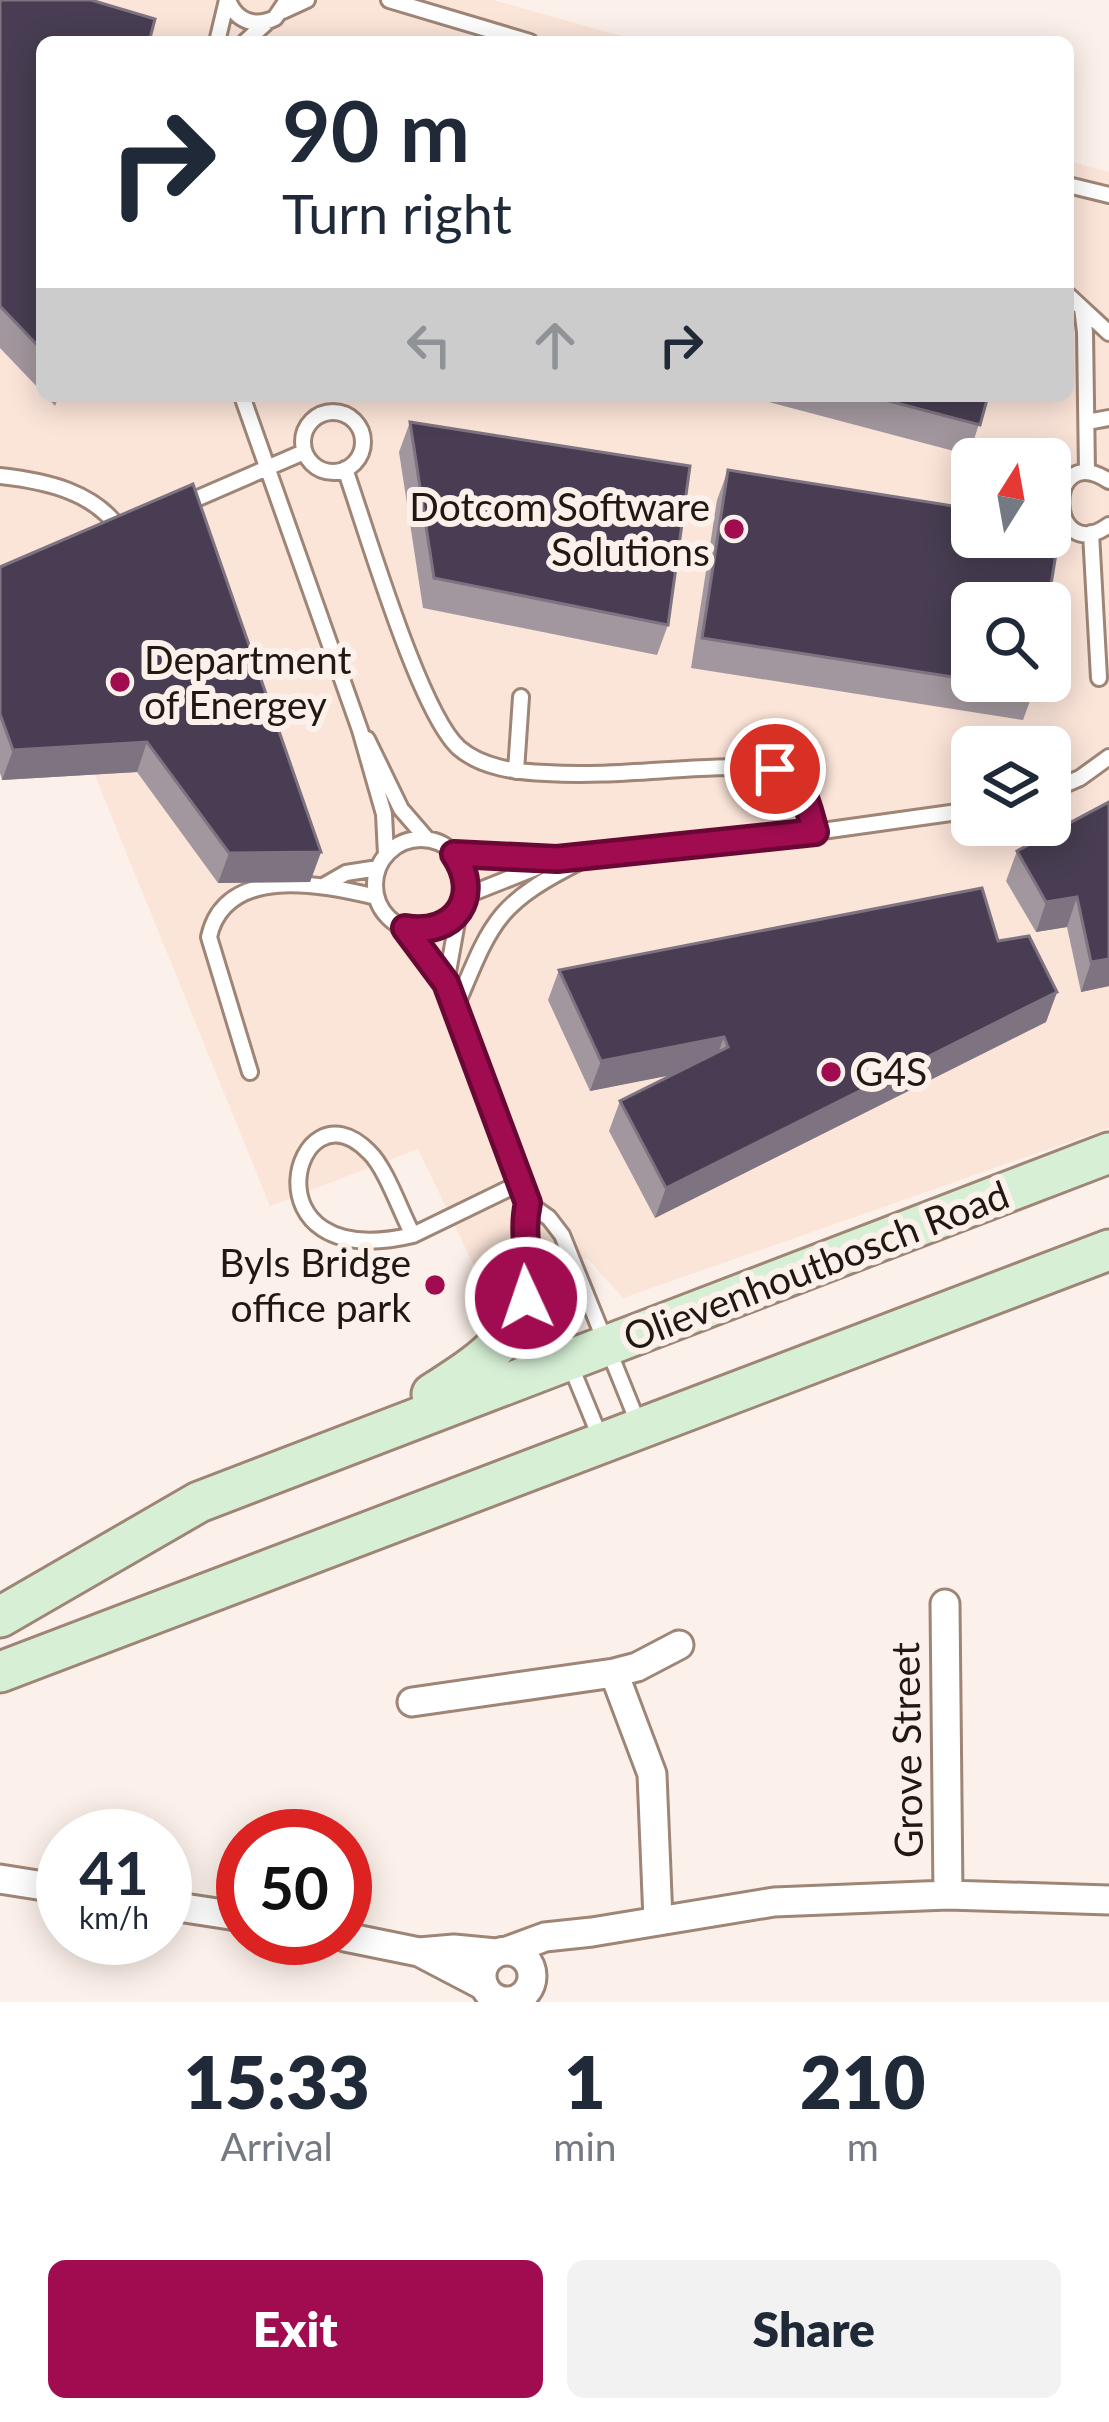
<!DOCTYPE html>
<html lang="en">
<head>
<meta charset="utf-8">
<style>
	:root { --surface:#fff; --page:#f2f2f3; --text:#1f2937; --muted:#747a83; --accent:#a10c51 }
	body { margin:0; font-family:Lato,sans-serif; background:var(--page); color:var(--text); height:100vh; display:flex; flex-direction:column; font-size:45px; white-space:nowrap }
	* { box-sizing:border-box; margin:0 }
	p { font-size:39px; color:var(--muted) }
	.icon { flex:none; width:66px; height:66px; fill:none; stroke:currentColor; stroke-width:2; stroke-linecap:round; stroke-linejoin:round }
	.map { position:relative; height:2002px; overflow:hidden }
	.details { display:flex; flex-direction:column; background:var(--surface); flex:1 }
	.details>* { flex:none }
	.top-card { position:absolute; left:36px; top:36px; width:1038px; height:366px; border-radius:18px; box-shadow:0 6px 30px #0003; background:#fff; color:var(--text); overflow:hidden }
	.needle { width:78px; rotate:11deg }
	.tools { position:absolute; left:951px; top:438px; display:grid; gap:24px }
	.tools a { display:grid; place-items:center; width:120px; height:120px; border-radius:18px; background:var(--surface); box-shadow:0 6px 30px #0003; font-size:60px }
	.speed { position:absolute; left:36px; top:1809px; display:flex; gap:24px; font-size:60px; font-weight:700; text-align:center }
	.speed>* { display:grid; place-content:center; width:156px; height:156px; border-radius:50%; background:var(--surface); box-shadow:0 6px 30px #0003; line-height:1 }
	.speed small { font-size:30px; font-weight:400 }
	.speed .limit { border:18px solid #d22; background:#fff; color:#111 }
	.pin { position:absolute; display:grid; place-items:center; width:102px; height:102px; color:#fff; margin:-51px; border:6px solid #fff; border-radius:50%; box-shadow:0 3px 12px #0007 }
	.me { position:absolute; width:132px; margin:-66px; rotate:357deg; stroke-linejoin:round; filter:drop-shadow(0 0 9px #0008) }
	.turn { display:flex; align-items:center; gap:42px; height:252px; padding:0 48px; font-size:54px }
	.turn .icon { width:156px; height:156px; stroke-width:2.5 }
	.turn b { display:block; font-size:84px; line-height:102px }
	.lanes { display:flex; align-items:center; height:114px; padding:0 48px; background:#0003; justify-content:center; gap:60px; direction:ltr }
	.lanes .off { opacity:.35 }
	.eta { display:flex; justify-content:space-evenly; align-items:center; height:204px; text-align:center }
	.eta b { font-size:72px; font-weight:800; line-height:84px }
	.primary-button { display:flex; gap:24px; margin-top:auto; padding:24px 48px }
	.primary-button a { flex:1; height:138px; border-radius:18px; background:var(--accent); color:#fff; font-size:48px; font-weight:800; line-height:138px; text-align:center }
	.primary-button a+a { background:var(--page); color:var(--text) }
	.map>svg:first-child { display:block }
</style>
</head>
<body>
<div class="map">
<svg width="1109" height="2002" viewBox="0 0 1109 2002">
	<rect width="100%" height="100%" fill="#fcf1ea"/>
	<path fill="#fbe4d8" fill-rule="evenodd" d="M0,0H493L643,42H42V396H1068V161L1109,172V1128L623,1298L587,1258L488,1295L418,1149L270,1206L85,751L0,768ZM972,459H1050V537H972ZM972,603H1050V681H972ZM972,747H1050V825H972Z"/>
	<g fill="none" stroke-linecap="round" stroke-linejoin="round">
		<defs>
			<path id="service" d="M228,0C236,21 255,28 275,18L287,0
				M389,0L530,42
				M283,11L307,0
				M217,42L227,0
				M245,42L266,23
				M1068,185L1109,195
				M1068,295L1082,308L1085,332L1087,472
				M1082,308L1109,333
				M242,396L360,730L384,814L386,855
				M303 442a30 30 0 1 1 60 0a30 30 0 1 1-60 0Z
				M1087,422L1109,418
				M345,469C366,528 419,712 459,748C482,768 517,772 546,773C622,778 699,763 775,768C805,780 807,804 815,832
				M0,476C46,481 97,492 122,533
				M1109,481C1043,438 1048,569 1109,525
				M182,505L304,452
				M1091,533L1099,678
				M367,739L401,809L427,839
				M516,771L521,697
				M1050,791L1080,778L1109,757
				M375 885a46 46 0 1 1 92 0a46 46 0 1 1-92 0Z
				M454,854L557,859L815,832L972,810
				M325,885L346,873L378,868
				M465,896L553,861
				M405,929L446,983L528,1203L522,1228L530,1265
				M446,983L459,911
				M455,1009C492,921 495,904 583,860
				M250,1072L209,937C225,864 323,884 376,897
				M528,1203L549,1218L562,1235L639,1425
				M413,1235C240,1276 295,1076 369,1152C386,1168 401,1213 413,1235L520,1183
				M538,1286L600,1437"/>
			<path id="minor" d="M945,1604L948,1895
				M614,1673L652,1774L658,1920
				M412,1702L614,1673L637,1667L679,1645
				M0,1879L63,1889
				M165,1905L243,1917
				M345,1937L419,1952L454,1949L496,1953
				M507,1951L545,1937L592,1932L774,1902L948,1895L1109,1900
				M482 1976a25 25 0 1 1 50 0a25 25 0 1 1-50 0Z
				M419,1952L484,1986"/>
			<path id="secondary" d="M432,1394C486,1359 523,1337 531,1268
				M0,1617L199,1502L1109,1153
				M0,1672L1109,1250"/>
		</defs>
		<use href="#service" stroke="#9e8576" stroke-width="20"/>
		<use href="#minor" stroke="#9e8576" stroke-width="33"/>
		<use href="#secondary" stroke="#9e8576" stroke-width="45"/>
		<use href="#service" stroke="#fff" stroke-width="14"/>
		<use href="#minor" stroke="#fff" stroke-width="27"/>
		<use href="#secondary" stroke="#d6efd5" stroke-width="39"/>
	</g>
	<path fill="#a2979e" d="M0,0L42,42V392L0,348Z
		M46,396H59L55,406Z
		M746,396H988L969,455Z
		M410,422L668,625L657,655L423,608L399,452Z
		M728,470L1034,690L1023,720L691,668L717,500Z
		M0,567L321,852L310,882L218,883L137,772L2,780L0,773Z
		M1109,802V986L1081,992L1067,927L1036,932L1006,881L1017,851Z
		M998,941L1057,992L1046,1022L655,1218L609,1131L620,1101L673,1074L590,1091L548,1000L559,970Z"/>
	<path fill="#7e7380" d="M147,742L137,772L2,780L13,750Z
		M321,852L310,882L218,883L229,853Z
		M1077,897L1067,927L1036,932L1046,902Z
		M1109,959V986L1081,992L1091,962Z
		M1057,992L1046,1022L655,1218L666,1188Z
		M724,1037L713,1067L590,1091L601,1061Z"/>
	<path fill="#483d52" stroke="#7e7380" stroke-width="3" d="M0,0H91L155,19L149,42H42V350L0,306Z
		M870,396H988L980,425Z
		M410,422L690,466L668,625L434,578Z
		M728,470L972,509V537H1050V521L1061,523L1048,603H972V680L702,638Z
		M193,484L321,852L229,853L147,742L13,750L0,714V567Z
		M975,681H1036L1034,690Z
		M1109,802V959L1091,962L1077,897L1046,902L1017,851Z
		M982,888L998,941L1029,936L1057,992L666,1188L620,1101L728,1047L724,1037L601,1061L559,970Z"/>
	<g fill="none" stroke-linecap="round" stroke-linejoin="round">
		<defs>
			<path id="route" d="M526,1298C533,1265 520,1237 528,1203L446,983L405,928C455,937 483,896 454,854L557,859L815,832C807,804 805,780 775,769"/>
		</defs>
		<use href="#route" stroke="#690835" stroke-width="30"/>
		<use href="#route" stroke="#a10c51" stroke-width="21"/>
	</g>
	<g fill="#a10c51" stroke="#fcf1ea" stroke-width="4.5">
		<circle cx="734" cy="529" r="12"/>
		<circle cx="120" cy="682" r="12"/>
		<circle cx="831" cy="1072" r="12"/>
		<circle cx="435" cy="1285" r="12"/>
	</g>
	<g text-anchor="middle" stroke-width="12" stroke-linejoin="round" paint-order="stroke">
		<g font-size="39" fill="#221812" stroke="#fcf1ea" text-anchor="end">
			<text x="710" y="521">Dotcom Software<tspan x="710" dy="45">Solutions</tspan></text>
			<text x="144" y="674" text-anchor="start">Department<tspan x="144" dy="45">of Energey</tspan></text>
			<text x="855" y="1086" text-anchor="start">G4S</text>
			<text x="411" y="1277">Byls Bridge<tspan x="411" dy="45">office park</tspan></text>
		</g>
		<g font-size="39" fill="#221812" stroke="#fcf1ea">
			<text transform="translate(816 1266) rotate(-21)" y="14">Olievenhoutbosch Road</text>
			<text transform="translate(907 1750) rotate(-91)" y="14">Grove Street</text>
		</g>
	</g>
</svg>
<div class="tools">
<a><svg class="needle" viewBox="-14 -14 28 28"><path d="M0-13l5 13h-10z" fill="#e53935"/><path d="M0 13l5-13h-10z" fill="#747a83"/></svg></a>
<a><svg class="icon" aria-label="search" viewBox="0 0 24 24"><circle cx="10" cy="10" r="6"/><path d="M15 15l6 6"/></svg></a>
<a><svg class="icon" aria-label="layers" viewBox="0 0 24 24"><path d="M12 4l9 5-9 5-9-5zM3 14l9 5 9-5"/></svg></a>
</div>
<div class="speed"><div>41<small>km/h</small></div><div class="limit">50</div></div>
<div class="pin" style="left:775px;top:769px;background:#d93025"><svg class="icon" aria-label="arrive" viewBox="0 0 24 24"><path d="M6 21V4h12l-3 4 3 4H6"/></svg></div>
<svg class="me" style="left:526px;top:1298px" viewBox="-20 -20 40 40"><circle r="17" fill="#a10c51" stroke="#fff" stroke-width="3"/><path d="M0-11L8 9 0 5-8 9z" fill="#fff"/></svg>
<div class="top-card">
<div class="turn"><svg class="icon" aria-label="right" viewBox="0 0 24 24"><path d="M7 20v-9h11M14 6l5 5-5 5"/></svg><div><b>90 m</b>Turn right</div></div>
<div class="lanes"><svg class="icon off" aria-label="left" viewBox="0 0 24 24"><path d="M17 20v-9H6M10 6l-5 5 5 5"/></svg><svg class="icon off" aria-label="ahead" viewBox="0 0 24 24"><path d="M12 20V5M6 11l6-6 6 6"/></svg><svg class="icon" aria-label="right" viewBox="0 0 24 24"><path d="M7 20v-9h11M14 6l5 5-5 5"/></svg></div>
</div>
</div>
<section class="details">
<div class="eta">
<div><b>15:33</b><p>Arrival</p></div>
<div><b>1</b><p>min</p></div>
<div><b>210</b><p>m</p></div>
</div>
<div class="primary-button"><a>Exit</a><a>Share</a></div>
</section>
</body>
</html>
